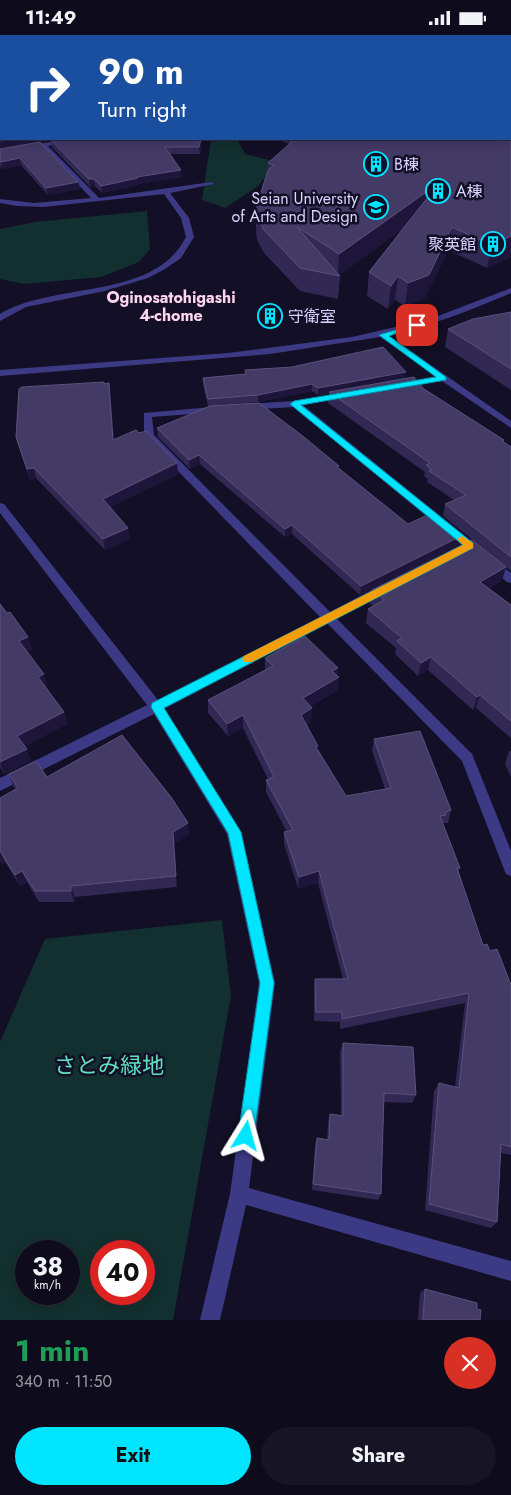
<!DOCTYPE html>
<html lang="en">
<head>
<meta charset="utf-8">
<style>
	:root { --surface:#0e0b1c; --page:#171425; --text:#f1f3f6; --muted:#9b9ba3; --line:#2e2b3b; --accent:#00e5ff }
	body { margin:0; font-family:Jost,"Noto Sans JP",sans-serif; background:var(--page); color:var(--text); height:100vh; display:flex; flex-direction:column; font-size:19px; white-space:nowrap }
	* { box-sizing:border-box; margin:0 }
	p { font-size:16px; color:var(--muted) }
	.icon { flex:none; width:28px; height:28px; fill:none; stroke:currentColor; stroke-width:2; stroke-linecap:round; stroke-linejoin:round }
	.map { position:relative; height:1285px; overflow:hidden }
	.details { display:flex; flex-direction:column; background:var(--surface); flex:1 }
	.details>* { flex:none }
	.banner { position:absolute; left:0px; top:0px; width:511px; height:105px; box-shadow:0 2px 12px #0003,0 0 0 1px var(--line); background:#1a4fa0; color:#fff; overflow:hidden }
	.speed { position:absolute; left:15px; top:1205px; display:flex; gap:10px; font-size:25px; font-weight:700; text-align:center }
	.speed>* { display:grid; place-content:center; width:65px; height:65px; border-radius:50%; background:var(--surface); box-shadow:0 2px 12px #0003,0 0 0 1px var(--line); line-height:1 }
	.speed small { font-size:12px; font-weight:400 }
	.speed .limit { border:8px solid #d22; background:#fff; color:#111 }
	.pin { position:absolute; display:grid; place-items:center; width:42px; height:42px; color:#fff; margin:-21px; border-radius:10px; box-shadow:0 2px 8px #0006 }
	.me { position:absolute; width:55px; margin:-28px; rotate:8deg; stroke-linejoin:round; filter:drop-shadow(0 0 4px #0008) }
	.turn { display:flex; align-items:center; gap:18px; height:105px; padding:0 15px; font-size:22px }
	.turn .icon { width:65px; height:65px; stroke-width:2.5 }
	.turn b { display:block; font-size:35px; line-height:42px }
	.round { display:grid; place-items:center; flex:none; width:52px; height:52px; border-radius:26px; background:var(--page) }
	.headline { display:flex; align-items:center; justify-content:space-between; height:85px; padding:0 15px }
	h1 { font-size:30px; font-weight:700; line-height:38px; color:#1e9e55 }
	.button { display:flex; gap:10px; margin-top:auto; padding:10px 15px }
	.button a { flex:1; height:58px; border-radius:30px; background:var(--accent); color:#111; font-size:20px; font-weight:700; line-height:58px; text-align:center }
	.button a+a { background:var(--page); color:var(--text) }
	.status { display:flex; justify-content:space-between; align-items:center; height:35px; padding:0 25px; background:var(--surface); direction:ltr }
	.status svg { height:14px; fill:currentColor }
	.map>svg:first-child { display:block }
</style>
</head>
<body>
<div class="status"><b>11:49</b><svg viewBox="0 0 49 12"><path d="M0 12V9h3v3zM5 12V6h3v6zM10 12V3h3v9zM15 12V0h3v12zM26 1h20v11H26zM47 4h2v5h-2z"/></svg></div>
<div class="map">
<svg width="511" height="1285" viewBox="0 0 511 1285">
	<rect width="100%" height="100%" fill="#130f26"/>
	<path fill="#12302f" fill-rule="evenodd" d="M211,104H237L245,119L270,125L272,133L257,152L225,173L202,165Z
		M147,176L150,214L139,227L101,242L24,249L0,244V194L35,187Z
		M222,885L231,961L173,1285H0V1007L45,904ZM26,1216H69V1259H26ZM101,1216H144V1259H101Z"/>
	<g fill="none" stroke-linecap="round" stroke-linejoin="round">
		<path fill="#3d3a85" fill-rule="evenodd" d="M243,0H249L250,1H244Z
			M69,104H82L48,111L99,163L211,147L214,149L170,158L189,183L194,202L181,223L165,234L148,243L105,256L26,272L0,286V279C54,246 154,266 186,202L181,183L164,159L43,172L17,171L0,168V164L34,168L91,163L42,112L0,119V115Z
			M511,253V258C471,275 431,291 388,300L511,386V393L442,346L400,352V348L436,341L380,302L270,319L0,341V335L228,318L352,302L430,284Z
			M344,357L347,358V362L303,370L511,538V548L507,547L293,372L248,375L243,372L248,369L295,366Z
			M213,372L216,373V377L152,382L154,400L330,577L383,549H391L393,552L391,555L336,583L472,719L511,816V841L506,839L504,834L462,726L327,588L164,674L241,797L275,948L249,1153L511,1226V1246L246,1170L220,1285H200L230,1159L259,948L227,799L154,679L0,756V743L147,670L0,478V468L4,469L158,665L320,582L144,401V378Z"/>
	</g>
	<path fill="#312854" d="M511,84V222L487,233L448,215L425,263L405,271L395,265L388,274L367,261L369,237L404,193L339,240L340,241L338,264L300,256L264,218L257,205L256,195V173L268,136V128L289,109L277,104H510Z
		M1,104H202L200,119H170L182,142L139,149V150L102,158L95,151L90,152L52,112L51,105H54L0,114Z
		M0,114L78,147L80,154L48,160L21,130L2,134L0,131Z
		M511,277V355L445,312L448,294Z
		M245,335L406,344L424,354L504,405V408L511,412V536L443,481L445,469L454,465L427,447L428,444L424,441L425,437L328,368L329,358L318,360L312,356L258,367L208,371L203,350V343L245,339Z
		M105,349L110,359L114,405L177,428L178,439L110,472L130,504L105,515L36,443L30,445L19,413L16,402Z
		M157,393L339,433L408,489L459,510L360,560L292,499L285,502L200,429L190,434L158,402Z
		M502,546L489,553L511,570V703L476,673L473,675L428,635L418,641L395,619L396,613L366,588L368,574L373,571L370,569L372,555Z
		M0,569L32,614L27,616L47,651L45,652L64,677L67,689L25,711L31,726L4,739L0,732Z
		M265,623L338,633L337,640L338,655L311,671L312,673L311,686L307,689L318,715L346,761L385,754L372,716L374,704L451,775L448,788H443V789L460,833L458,836L483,910L490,916L511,950V1120L501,1118L497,1187L491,1193L425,1175L434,1056L439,1048L455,1052L465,968L340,994V987L314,986V954L315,944H343L318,848L298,853L284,809V797H287L266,757V745L268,744L243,693L228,701L208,678V665L265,636Z
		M509,716H511V742L505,729Z
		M9,739L47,742L189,800L174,808L177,852L75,862L74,867H39L27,847L20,851L5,827L2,829L0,825V763L15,754L13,751Z
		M343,1008L416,1060L412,1068L384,1067L381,1159L378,1165L312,1155L315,1110L317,1103L327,1105L328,1087L330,1079L341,1080L340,1017Z
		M425,1254L477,1274L480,1285H418L420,1258Z"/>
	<path fill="#1d163a" d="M17,104H59L0,114V106Z
		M201,104H202L200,119L199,112Z
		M20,123L21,130L2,134L1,127Z
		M181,135L182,142L139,149V150L102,158L101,151L137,142Z
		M89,144H94L95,151L90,152Z
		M78,147L80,154L48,160L46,153Z
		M439,148L436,169L338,241L339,219Z
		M452,192L448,215L425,263L405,271L408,248Z
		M511,201V222L487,233L492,210Z
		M398,241L395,265L388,274L391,251Z
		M406,337L405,345L329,357V358L318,360V353Z
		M109,348L110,359L115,415L113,405Z
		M312,349V356L258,367V360Z
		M199,420L200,429L190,434L189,425Z
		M177,428L178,439L105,475L103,464Z
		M34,433L36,443L30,445L27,434Z
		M292,490V499L285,502V494Z
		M128,493L130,504L105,515L103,504Z
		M461,501L459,510L360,560L361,551Z
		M506,532L502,546L476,560L480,547Z
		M28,602L32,614L23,618L19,606Z
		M431,622L428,635L418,641L421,628Z
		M338,633L337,644L339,642L338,655L302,676L303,663L332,636Z
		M44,639L47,651L41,654L38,642Z
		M480,660L476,673L473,675L477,662Z
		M312,673L311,686L301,693V680Z
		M64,677L67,689L21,713L17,701Z
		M243,680V693L228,701L227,689Z
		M27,714L31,726L4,739L0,727Z
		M188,788L189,800L174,808L177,852L176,841L173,797Z
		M0,816L5,827L2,829L0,823Z
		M22,836L27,847L20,851L15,840Z
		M319,836L318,848L298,853L299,842Z
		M71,851L75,862L74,867L71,856Z"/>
	<path fill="#433a66" stroke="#5a527e" d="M0,0H241L243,1H1V14L0,13Z
		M1,20V104H17L0,106V22Z
		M510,84H511V201L492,210L452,192L429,240L408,248L398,241L391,251L369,237L439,148L339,219L297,192L340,241L300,233L264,195L257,183L256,173L268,135L274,130L268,128L295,104H510Z
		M58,104H201L199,112H165L181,135L137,142L138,143L101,151L94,144H89L51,105Z
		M40,107L78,147L46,153L20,123L1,127L0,126V114Z
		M511,277V334L448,294L473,284Z
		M383,312L406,337L318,353L312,349L258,360L208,364L203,343L246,339L245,335L292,332Z
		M414,342L424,354L504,405L502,406L511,412V522L445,469L466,460L429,436L432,435L426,430L430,428L329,357Z
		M104,347V349L109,348L113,405L136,395L139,398L146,396L177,428L103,464L128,493L103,504L34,433L27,434L16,402L19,354L22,352Z
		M259,368L304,402L339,431L337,432L408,489L432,478L461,501L361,551L292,490L285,494L199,420L189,425L157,393L210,371Z
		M472,505L506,532L480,547L511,570V686L480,660L477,662L431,622L421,628L397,606L402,603L368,574L384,565L372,555Z
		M0,569L7,578L10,577L28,602L19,606L44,639L38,642L64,677L17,701L27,714L0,727Z
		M305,601L338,633L332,636L339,642L303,663L312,673L301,680L318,711L316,712L346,761L391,753L374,704L420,696L451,775L445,777L446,780L440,781L460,833H457L483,910L487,909L490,916L497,914L511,950V1112L501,1109L497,1187L429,1169L439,1048L459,1053L469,958L342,984V977H316L315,944H348L319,836L299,842L284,797L293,795L266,745L274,742L243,680L227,689L208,665L273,631L265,623Z
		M122,700L171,762L188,788L173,797L176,841L71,851V856H35L22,836L15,840L0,816V763L18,753L9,739L36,726L47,742Z
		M343,1008L413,1012L416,1060L384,1058L381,1159L313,1149L317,1103L329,1105L330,1079L343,1081Z
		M425,1254L477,1268V1274L481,1275L480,1285H423Z"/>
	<path fill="#00e5ff" stroke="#0095a6" d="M415,289L421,290L389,301L446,342V345L301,370L473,508V513L164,673L241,797L274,948L254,1101L252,1107L246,1109L241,1107L238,1101L260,948L228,798L151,672L152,668L463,510L290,369L294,366L436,342L379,300Z"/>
	<path fill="#f59e0b" d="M462,501L473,508V513L252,627H244L242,624L244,621L463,510L457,504Z"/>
	<defs>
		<symbol id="building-ring" viewBox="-11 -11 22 22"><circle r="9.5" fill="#130f26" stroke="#00e5ff" stroke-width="1.5"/><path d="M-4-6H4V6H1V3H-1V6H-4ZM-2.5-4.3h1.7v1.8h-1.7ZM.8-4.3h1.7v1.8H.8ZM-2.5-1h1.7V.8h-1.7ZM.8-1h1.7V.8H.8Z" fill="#00e5ff"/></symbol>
		<symbol id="university-ring" viewBox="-11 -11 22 22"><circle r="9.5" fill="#130f26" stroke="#00e5ff" stroke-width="1.5"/><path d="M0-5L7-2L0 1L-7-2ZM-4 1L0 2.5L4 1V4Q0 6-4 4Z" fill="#00e5ff"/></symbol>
	</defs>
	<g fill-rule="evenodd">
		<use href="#building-ring" x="362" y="115" width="28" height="28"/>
		<use href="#building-ring" x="424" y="142" width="28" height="28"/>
		<use href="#university-ring" x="362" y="158" width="28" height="28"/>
		<use href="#building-ring" x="479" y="195" width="28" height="28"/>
		<use href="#building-ring" x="256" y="267" width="28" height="28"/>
	</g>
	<g text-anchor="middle" stroke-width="5" stroke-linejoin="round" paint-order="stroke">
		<g font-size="16" fill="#d9d4ff" stroke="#130f26" text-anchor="start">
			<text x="394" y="135">B棟</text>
			<text x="456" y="162">A棟</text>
			<text x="358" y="169" text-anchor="end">Seian University<tspan x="358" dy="18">of Arts and Design</tspan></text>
			<text x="476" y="215" text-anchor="end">聚英館</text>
			<text x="288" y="287">守衛室</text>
		</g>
		<g font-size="16" font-weight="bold" fill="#ffd6f0" stroke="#130f26">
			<text x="171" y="268">Oginosatohigashi<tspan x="171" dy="18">4-chome</tspan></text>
		</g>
		<g font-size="22" fill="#5fe0c0" stroke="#130f26">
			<text x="109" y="1038">さとみ緑地</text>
		</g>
	</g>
</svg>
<div class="speed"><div>38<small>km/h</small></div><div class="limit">40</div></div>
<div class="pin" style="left:417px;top:290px;background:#d93025"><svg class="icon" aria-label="arrive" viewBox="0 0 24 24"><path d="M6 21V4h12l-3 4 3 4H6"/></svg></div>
<svg class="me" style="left:246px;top:1101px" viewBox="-20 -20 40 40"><path d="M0-17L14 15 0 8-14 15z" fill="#00e5ff" stroke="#fff" stroke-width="4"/></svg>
<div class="banner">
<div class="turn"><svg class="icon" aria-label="right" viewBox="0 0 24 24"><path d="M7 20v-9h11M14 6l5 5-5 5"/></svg><div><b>90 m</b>Turn right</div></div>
</div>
</div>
<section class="details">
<div class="headline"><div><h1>1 min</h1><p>340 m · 11:50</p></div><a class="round" style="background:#d93025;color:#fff"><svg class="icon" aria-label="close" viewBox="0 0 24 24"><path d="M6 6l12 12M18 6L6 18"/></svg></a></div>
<div class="button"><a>Exit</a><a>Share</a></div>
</section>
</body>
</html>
